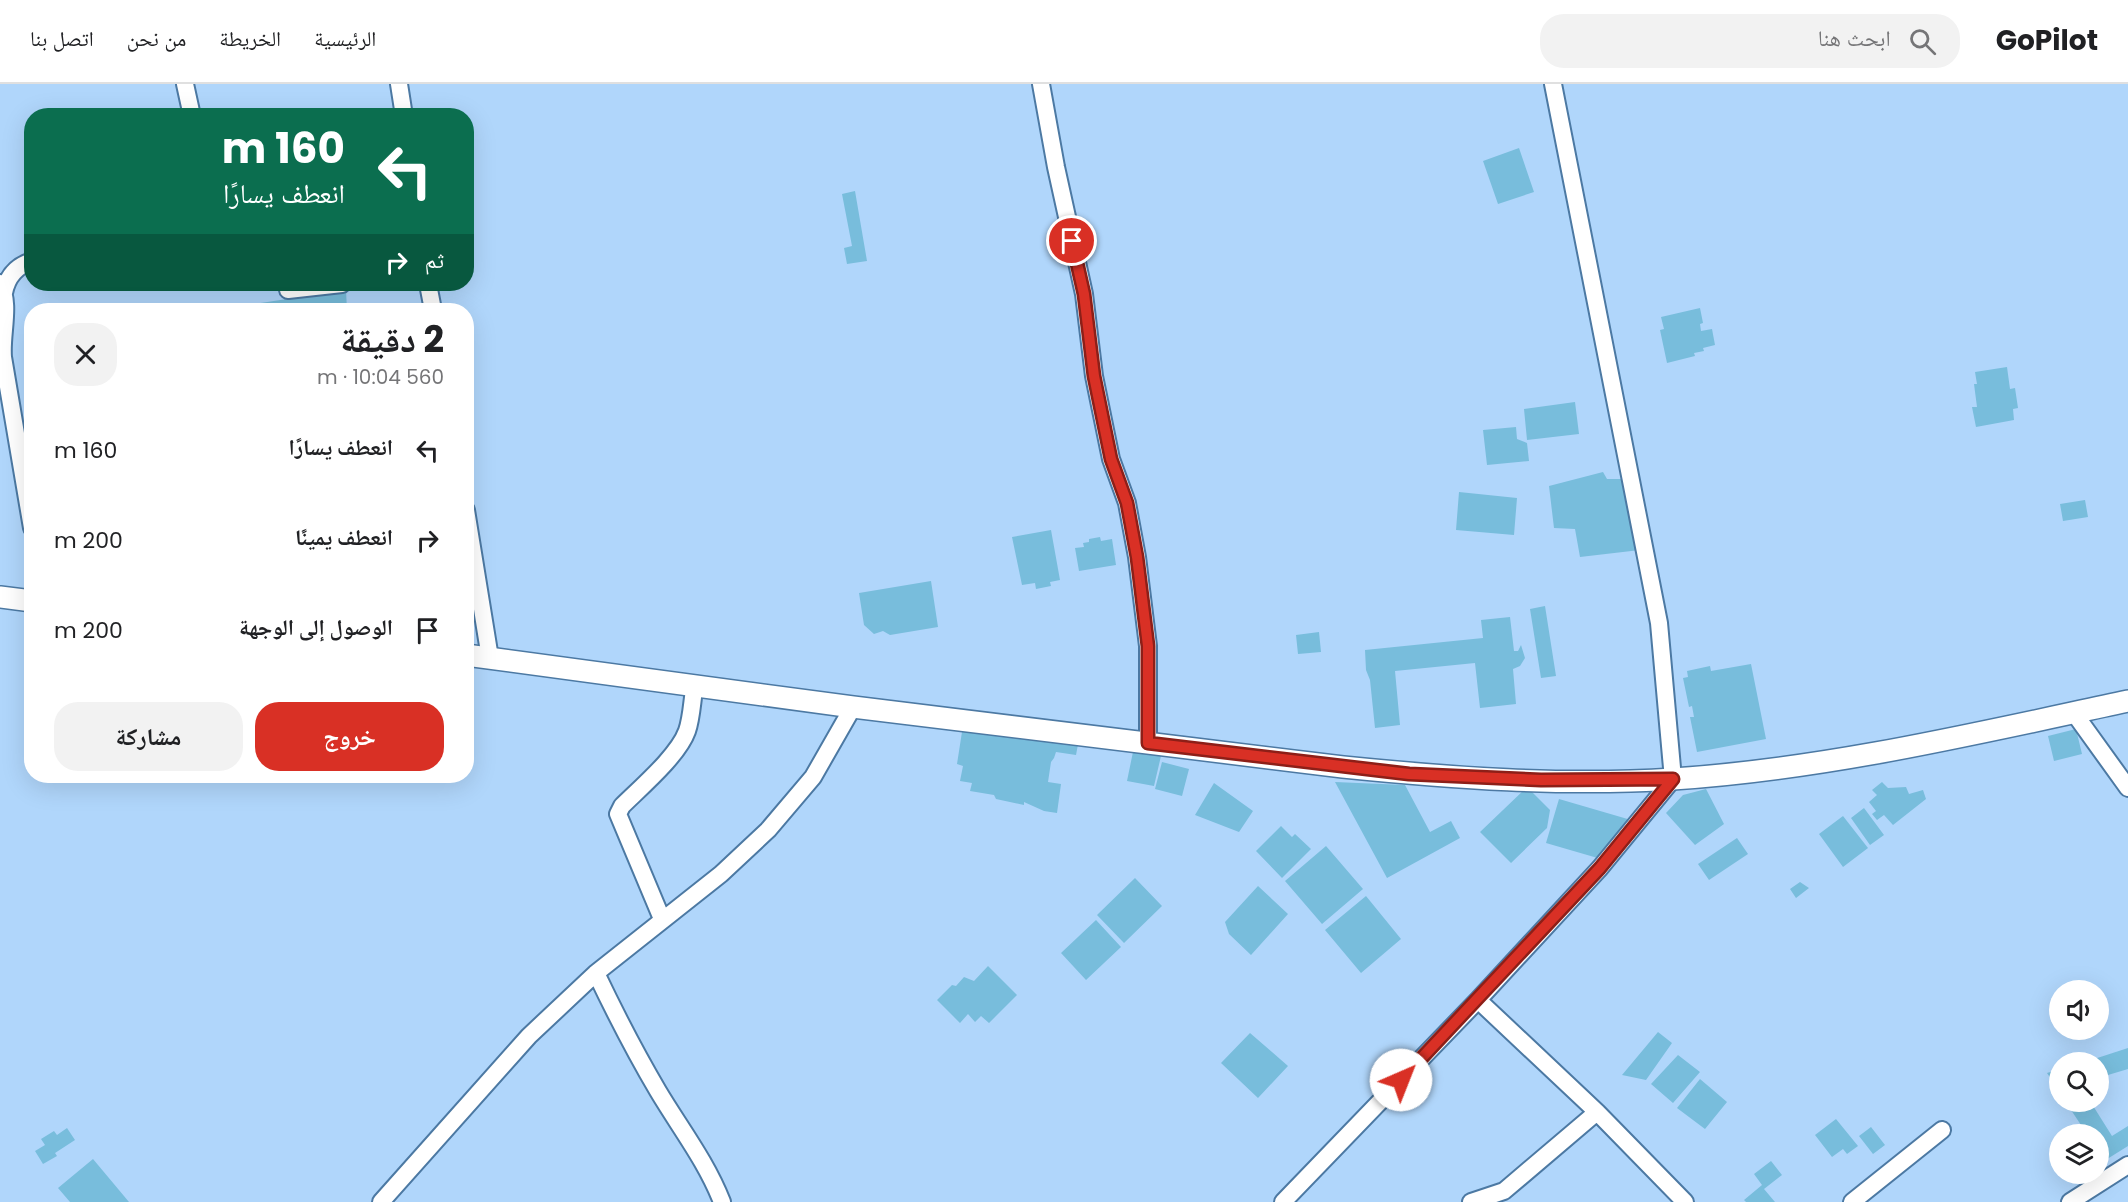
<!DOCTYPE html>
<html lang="ar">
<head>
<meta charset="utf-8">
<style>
	:root { --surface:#fff; --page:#f2f2f2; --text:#202124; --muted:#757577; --line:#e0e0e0; --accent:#d93025 }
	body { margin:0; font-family:Poppins,"Noto Naskh Arabic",sans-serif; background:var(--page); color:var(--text); direction:rtl; height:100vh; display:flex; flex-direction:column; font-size:22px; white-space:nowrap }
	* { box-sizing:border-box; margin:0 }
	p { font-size:20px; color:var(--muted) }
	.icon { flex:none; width:33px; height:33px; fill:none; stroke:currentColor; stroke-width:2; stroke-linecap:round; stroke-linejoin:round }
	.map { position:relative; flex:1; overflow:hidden; direction:ltr }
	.side { position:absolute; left:24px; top:219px; width:450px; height:480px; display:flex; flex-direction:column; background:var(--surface); border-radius:24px; box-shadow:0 6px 24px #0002; direction:rtl }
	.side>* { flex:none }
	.guide { position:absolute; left:24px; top:24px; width:450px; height:183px; border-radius:24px; box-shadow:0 6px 24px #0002; direction:rtl; background:#0b6e4f; color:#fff; overflow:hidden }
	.fabs { position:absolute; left:2049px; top:896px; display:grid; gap:12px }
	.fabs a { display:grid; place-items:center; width:60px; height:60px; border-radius:50%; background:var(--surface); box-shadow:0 6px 24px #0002; font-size:30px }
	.pin { position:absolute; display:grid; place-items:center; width:51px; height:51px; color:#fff; margin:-26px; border:3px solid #fff; border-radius:50%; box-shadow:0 2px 6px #0007 }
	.me { position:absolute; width:66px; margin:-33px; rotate:44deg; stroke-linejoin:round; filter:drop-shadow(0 0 4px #0008) }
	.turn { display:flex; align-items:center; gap:21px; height:126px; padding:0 30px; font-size:27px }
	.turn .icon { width:78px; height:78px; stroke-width:2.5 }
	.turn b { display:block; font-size:42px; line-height:51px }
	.then { display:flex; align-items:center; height:57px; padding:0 30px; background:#0003; gap:12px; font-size:22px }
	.round { display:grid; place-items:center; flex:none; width:63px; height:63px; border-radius:24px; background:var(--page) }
	.overview { display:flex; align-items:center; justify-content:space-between; height:102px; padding:0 30px }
	h1 { font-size:36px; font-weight:700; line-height:45px }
	.action { display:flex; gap:12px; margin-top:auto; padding:12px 30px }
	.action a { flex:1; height:69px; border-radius:24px; background:var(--accent); color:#fff; font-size:24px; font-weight:700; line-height:69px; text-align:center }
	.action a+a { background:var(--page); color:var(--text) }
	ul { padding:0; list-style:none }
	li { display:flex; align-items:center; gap:18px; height:90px; padding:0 30px }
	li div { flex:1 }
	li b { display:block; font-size:22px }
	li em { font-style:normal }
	header { display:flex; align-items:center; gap:36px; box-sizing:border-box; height:84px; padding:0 30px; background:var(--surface); border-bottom:2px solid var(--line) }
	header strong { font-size:28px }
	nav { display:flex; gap:33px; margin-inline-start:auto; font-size:21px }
	.search { width:420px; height:54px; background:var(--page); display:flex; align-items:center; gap:15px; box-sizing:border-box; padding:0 21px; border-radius:24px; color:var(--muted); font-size:22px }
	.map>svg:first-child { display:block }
</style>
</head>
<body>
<header>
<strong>GoPilot</strong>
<div class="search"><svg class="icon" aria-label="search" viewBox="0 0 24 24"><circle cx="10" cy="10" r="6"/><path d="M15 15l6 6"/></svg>ابحث هنا</div>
<nav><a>الرئيسية</a><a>الخريطة</a><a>من نحن</a><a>اتصل بنا</a></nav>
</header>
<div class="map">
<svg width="2128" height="1118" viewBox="0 0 2128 1118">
	<rect width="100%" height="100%" fill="#b0d6fb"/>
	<path fill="#78bddc" d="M1519,64L1534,108L1498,120L1483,77Z
		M855,107L867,177L847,180L844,164L852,162L842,110Z
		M346,206L347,226H233L234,223Z
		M1700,224L1703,239L1700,240L1701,247L1712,245L1715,261L1703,264L1704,267L1694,269L1695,272L1667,279L1660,246L1664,245L1661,233Z
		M2007,283L2010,305L2015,304L2018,324L2013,325L2014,336L1976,343L1972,323H1977L1974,300H1977L1975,288Z
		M1575,318L1579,350L1527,356L1524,325Z
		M1516,343L1517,355L1527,359L1529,377L1487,381L1483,346Z
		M1603,388L1607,395H1626L1640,466L1580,473L1575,445L1554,444L1549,402Z
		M1459,408L1517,414L1514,451L1456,446Z
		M2085,416L2088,433L2063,437L2060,420Z
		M1051,446L1060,496L1050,498L1051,502L1036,505L1035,499L1022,501L1012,453Z
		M1100,453L1101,457L1112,455L1116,481L1079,487L1075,464L1084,463L1083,459L1089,458V455Z
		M931,497L938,543L890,551L883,547L874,550L864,541L859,509Z
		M1545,522L1556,592L1541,594L1530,525Z
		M1510,533L1514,567H1518L1521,561L1525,574L1520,582L1513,585L1516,620L1480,624L1475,579L1395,587L1400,641L1375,644L1370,596L1366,586L1365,566L1483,554L1481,536Z
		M1319,548L1321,568L1298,570L1296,551Z
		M1751,580L1766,655L1697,668L1690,633H1694L1692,622L1689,623L1683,594L1688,593L1687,587L1710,582L1711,587Z
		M964,635L1079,655L1076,671L1056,668L1054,674L1051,678L1048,698L1061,700L1057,729L1044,727L1024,718V721L996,715L994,711L970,707L972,699L960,697L963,682L957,680Z
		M2076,645L2082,670L2054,677L2048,652Z
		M1134,663L1158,669L1161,672L1154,702L1127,697Z
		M1162,678L1189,685L1182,712L1155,705Z
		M1335,698L1405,701L1430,748L1451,737L1460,754L1387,794Z
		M1882,698L1888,704L1906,703L1909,710L1923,706L1926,715L1893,741L1884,731L1877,736L1872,730L1876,727L1869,718L1877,711L1872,706Z
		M1214,699L1253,727L1239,748L1195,731Z
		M1527,703L1550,726L1547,744L1511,779L1480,748Z
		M1706,705L1724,740L1695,761L1666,729L1683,711Z
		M1559,715L1631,736L1601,775L1546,759Z
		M1864,724L1884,751L1870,761L1851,734Z
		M1843,732L1868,764L1843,783L1819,750Z
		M1281,742L1292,753L1295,750L1311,765L1282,794L1256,767Z
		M1737,754L1748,770L1709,796L1698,780Z
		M1326,762L1363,805L1322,840L1285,797Z
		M1135,794L1162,822L1124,859L1097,831Z
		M1800,798L1809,804L1796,814L1790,805Z
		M1258,802L1288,830L1251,871L1229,850L1225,838Z
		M1366,812L1401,855L1361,889L1325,846Z
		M1096,836L1121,863L1086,896L1061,869Z
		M988,882L1017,911L989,939L981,932L975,938L968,930L960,939L937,916L952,901L956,902L964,893L974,897Z
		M1658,948L1672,959L1646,996L1622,991Z
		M1250,949L1288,982L1258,1014L1221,979Z
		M2128,964V985L2098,994V978H2085Z
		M1678,971L1700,988L1673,1019L1651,1000Z
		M2060,985V1008L2047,989Z
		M1700,995L1727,1018L1705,1045L1677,1024Z
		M2065,1017H2090L2112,1052L2128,1042V1062L2104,1077L2098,1068V1050H2087Z
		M1836,1035L1858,1062L1847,1070L1843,1065L1832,1073L1815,1051Z
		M1871,1043L1885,1061L1873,1070L1859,1052Z
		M67,1044L75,1056L55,1069L57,1072L43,1080L35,1067L45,1061L41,1055L54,1047L57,1051Z
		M93,1075L129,1118H70L58,1104Z
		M1771,1077L1782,1091L1764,1105L1775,1118H1746L1744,1116L1762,1101L1754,1090Z"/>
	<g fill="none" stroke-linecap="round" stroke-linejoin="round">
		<defs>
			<path id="minor" d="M185,0L192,32
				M399,0L404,32
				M1041,0L1056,83L1084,210L1094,292L1111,375L1127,419L1137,473L1148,562V659
				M0,199C11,222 1,249 3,273L32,444
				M428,200L433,226
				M288,206L342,200
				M4,209C7,193 16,182 32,177
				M466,426L490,574
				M2074,629L2128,704
				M662,835L618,730L622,722C640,704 678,672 687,647C692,633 692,615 695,600
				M596,889C615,929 635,968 658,1007C680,1044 706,1077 722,1118
				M1478,916L1597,1028L1685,1118
				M381,1118L529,952L596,889L721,790L768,746L813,693L853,623
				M1283,1118L1478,916L1600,784L1673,695L1659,539L1553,0
				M1471,1118L1504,1107L1597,1028
				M1852,1118L1942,1046
				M2070,1118L2128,1081"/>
			<path id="tertiary" d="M0,513L32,517
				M466,571L853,623L1343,683C1452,694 1563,702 1673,695C1827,685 1978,649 2128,617"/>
		</defs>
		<use href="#minor" stroke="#4c79a3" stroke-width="20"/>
		<use href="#tertiary" stroke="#4c79a3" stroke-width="24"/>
		<use href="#minor" stroke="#fff" stroke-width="16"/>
		<use href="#tertiary" stroke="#fff" stroke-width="21"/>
	</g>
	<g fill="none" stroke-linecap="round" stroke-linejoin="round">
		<defs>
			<path id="route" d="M1072,157L1084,210L1094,292L1111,375L1127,419L1137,473L1148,562V659L1409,690L1541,696L1673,695L1600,784L1401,996"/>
		</defs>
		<use href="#route" stroke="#8d1f18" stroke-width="15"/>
		<use href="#route" stroke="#d93025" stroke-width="10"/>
	</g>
</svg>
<div class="fabs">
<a><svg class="icon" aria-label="sound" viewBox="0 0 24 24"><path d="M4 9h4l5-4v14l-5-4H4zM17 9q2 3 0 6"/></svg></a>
<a><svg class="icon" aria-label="search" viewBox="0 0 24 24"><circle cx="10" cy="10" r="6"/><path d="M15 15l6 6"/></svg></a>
<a><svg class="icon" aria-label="layers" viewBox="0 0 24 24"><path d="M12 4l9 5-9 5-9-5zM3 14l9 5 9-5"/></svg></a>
</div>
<div class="pin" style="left:1072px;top:157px;background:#d93025"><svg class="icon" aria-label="arrive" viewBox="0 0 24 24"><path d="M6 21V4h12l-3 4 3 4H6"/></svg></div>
<svg class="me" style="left:1401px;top:996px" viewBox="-20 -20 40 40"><circle r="19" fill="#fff"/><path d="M0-13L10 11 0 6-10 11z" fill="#d93025"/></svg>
<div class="guide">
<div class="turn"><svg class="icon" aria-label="left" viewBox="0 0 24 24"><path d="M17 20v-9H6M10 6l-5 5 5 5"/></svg><div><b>160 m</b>انعطف يسارًا</div></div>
<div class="then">ثم<svg class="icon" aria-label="right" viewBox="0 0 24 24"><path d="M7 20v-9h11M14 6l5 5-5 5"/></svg></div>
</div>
<section class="side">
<div class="overview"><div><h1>2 دقيقة</h1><p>560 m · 10:04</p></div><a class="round"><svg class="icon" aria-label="close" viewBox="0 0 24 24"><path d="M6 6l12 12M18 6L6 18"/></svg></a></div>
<ul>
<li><svg class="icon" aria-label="left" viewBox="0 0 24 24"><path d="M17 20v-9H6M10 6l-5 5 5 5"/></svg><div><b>انعطف يسارًا</b></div><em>160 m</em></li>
<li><svg class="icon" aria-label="right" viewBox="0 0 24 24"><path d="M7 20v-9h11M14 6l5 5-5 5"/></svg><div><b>انعطف يمينًا</b></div><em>200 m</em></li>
<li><svg class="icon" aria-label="arrive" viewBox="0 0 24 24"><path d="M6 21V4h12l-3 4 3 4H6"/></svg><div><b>الوصول إلى الوجهة</b></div><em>200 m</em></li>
</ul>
<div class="action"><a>خروج</a><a>مشاركة</a></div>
</section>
</div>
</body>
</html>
